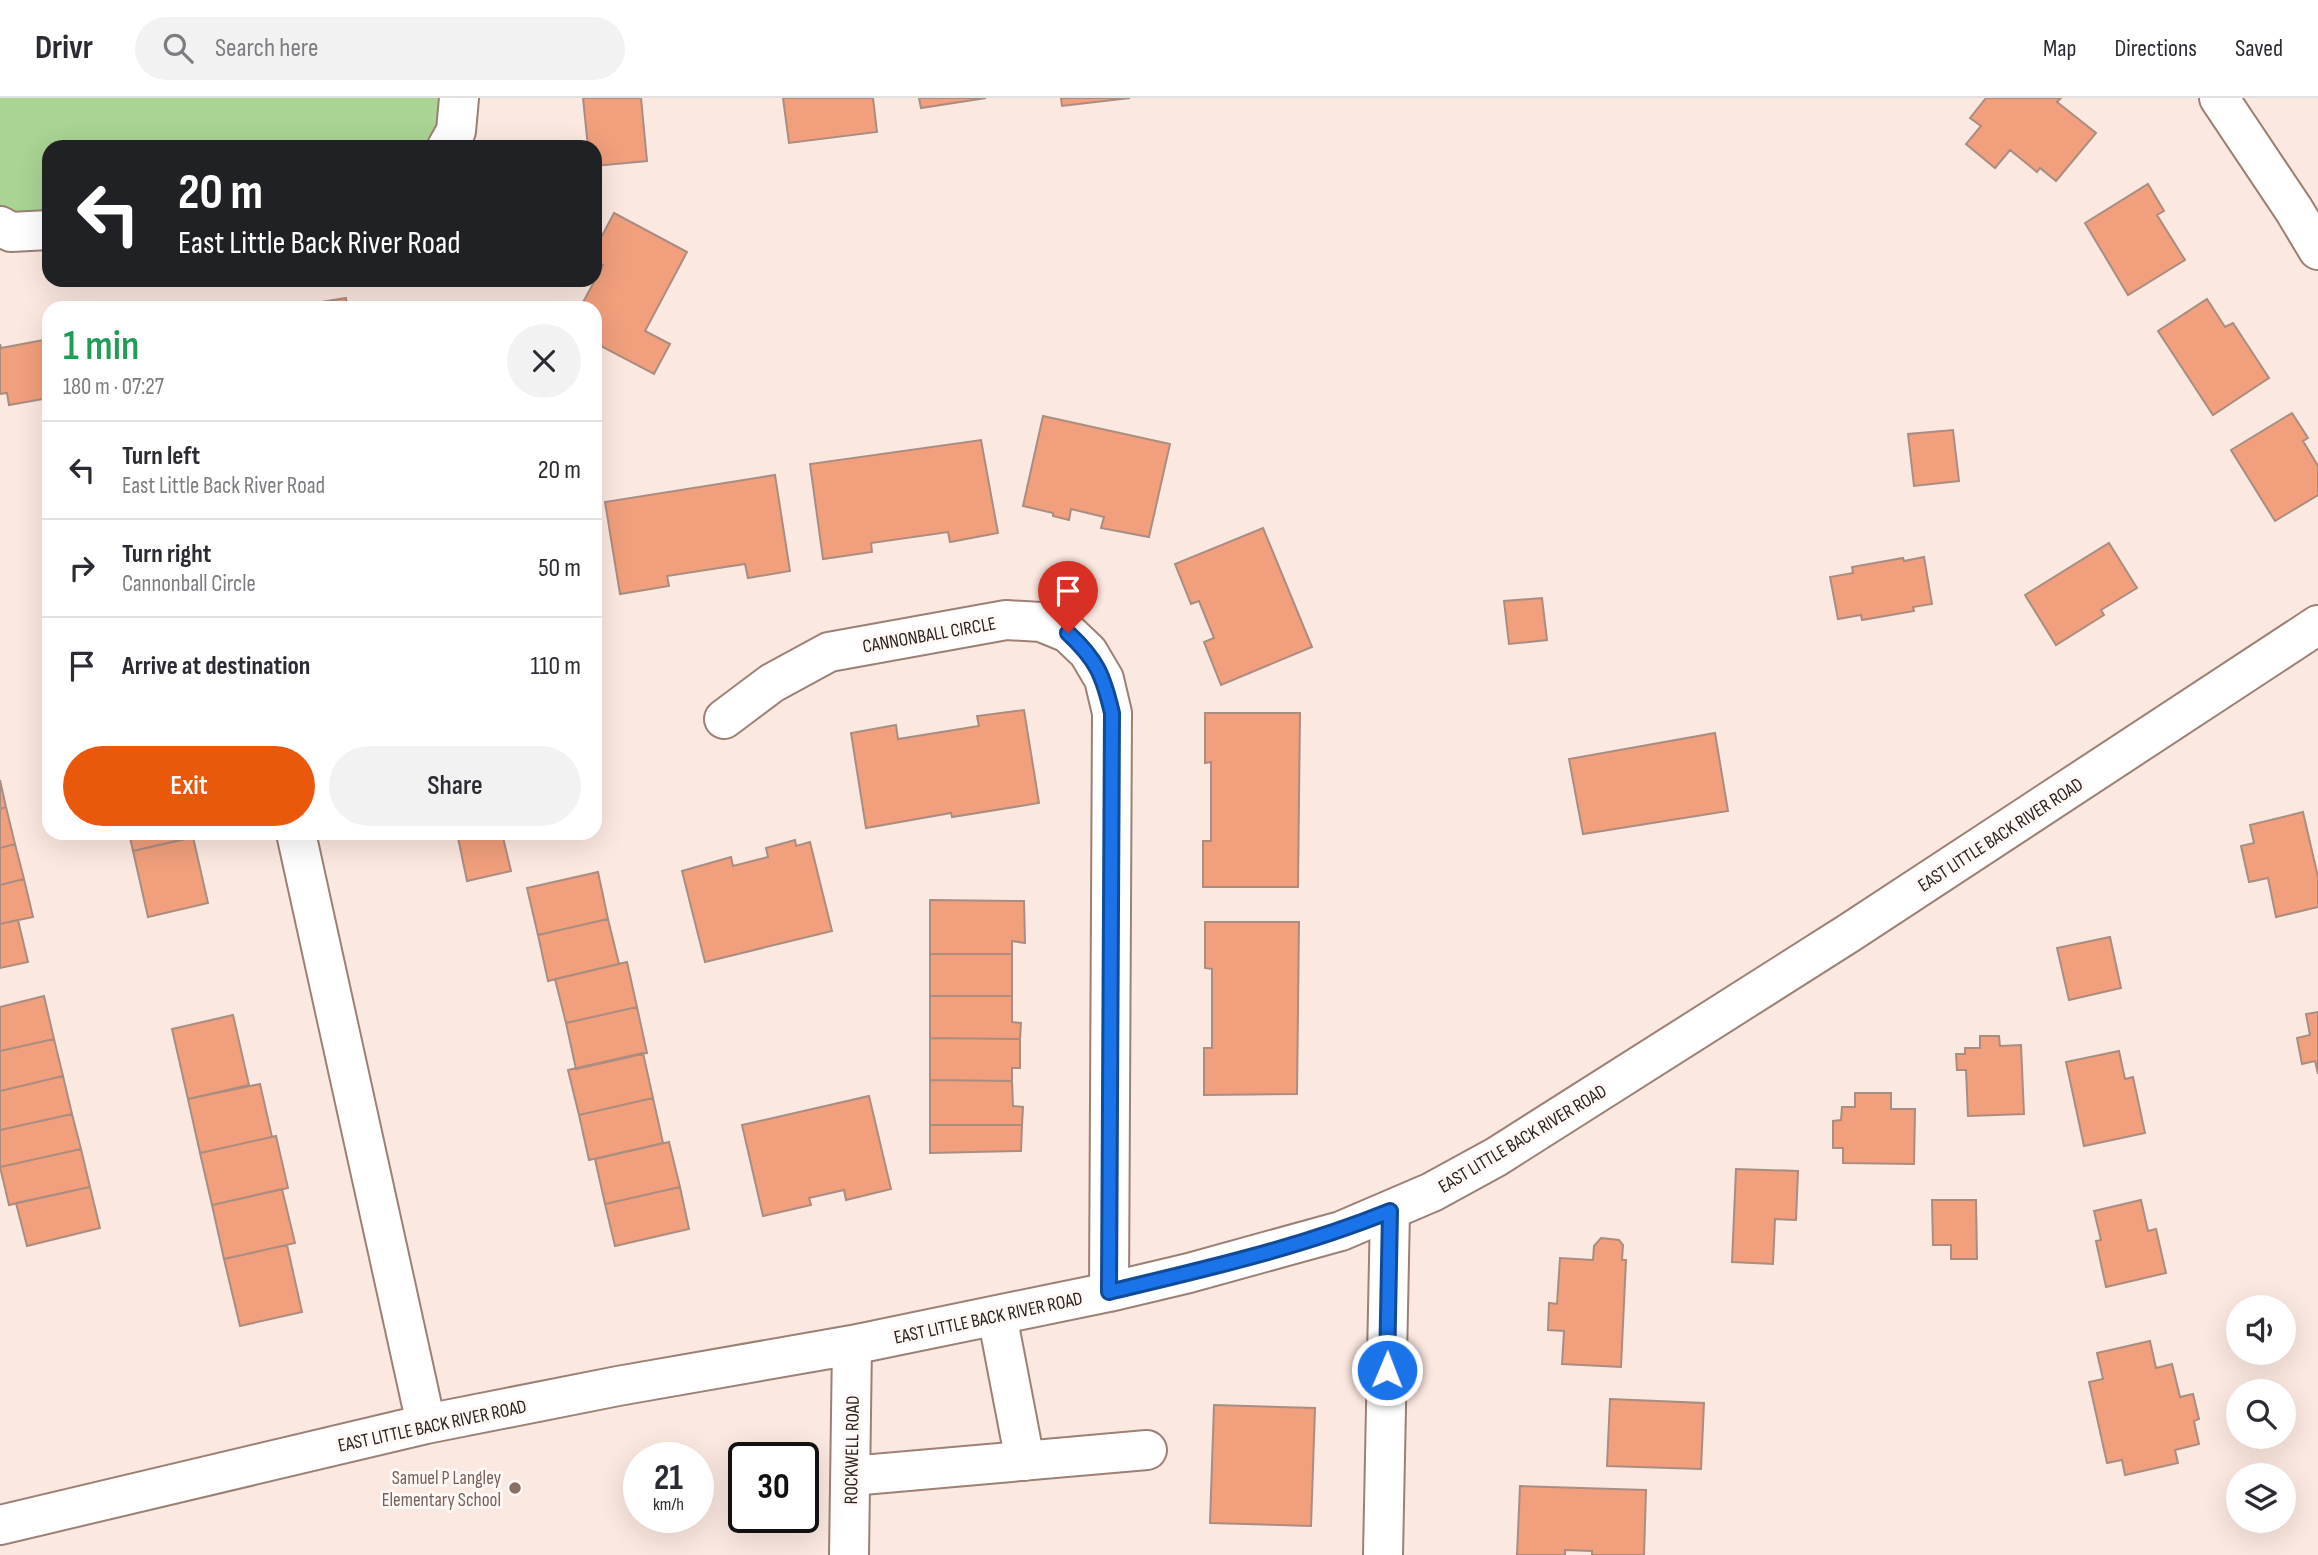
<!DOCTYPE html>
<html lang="en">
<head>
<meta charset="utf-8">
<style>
	:root { --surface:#fff; --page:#f2f2f3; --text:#2b2b33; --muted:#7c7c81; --line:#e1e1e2; --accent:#ea580c }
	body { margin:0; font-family:"Sofia Sans Condensed",sans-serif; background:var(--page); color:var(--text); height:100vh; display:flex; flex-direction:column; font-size:26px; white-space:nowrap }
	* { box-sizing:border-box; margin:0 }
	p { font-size:23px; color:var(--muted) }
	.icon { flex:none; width:38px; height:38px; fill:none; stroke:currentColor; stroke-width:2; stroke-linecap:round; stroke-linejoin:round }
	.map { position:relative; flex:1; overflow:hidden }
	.panel { position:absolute; left:42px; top:203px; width:560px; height:539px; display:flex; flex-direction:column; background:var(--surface); border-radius:21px; box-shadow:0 7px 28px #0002 }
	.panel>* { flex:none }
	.guide { position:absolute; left:42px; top:42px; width:560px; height:147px; border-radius:21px; box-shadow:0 7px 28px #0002; background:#202124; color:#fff; overflow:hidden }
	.tools { position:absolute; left:2226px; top:1197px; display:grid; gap:14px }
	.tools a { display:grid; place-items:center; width:70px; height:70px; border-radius:50%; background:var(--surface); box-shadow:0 7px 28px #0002; font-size:35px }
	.speed { position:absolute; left:623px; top:1344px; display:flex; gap:14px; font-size:35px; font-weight:700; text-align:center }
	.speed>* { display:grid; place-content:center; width:91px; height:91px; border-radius:50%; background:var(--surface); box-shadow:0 7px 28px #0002; line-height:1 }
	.speed small { font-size:18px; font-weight:400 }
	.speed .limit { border:4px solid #111; border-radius:10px; background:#fff; color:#111 }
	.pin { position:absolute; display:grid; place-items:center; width:60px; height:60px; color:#fff; margin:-72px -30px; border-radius:50% 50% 50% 0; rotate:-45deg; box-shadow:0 0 7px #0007 }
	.pin .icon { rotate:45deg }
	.me { position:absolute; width:77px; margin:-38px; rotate:1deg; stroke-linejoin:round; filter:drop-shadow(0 0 5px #0008) }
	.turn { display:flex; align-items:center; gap:24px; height:147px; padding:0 21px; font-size:32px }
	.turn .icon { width:91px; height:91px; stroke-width:2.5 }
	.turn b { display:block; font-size:49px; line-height:60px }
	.round { display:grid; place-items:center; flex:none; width:74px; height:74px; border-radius:37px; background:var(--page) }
	.summary { display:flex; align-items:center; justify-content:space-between; height:119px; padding:0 21px }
	h1 { font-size:42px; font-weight:600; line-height:52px; color:#1e9e55 }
	.cta { display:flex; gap:14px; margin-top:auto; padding:14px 21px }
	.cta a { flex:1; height:80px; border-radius:42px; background:var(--accent); color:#fff; font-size:28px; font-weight:600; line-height:80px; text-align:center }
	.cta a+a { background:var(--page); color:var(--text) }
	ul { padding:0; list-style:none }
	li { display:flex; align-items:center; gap:21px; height:98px; padding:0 21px; border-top:2px solid var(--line) }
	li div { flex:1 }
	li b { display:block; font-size:26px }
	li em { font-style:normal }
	header { display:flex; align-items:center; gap:42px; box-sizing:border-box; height:98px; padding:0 35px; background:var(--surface); border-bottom:2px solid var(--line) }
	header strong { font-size:33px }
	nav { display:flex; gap:38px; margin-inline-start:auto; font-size:24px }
	.search { width:490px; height:63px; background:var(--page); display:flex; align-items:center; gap:18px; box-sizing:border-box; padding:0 24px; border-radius:38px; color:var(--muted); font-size:26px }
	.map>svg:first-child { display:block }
</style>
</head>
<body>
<header>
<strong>Drivr</strong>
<div class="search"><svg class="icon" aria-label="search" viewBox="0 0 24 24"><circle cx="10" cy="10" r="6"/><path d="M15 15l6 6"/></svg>Search here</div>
<nav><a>Map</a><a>Directions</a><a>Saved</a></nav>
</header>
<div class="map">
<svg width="2318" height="1457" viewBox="0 0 2318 1457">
	<rect width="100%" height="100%" fill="#fbe8e0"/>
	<path fill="#a9d493" d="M0,0H459L447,49H49V129L0,127Z"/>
	<path fill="#f19f7c" stroke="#aa8d81" stroke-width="2" d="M583,0H641L647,63L595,68V49H588Z
		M783,0H873L877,34L789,45Z
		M919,0H986L921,10Z
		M1061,0H1130L1062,8Z
		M1986,0H2061L2057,4L2096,35L2056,83L2040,70L2037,74L2010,52L1995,70L1966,46L1981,28L1970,20Z
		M2148,86L2164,113L2157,117L2185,162L2128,197L2085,125Z
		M614,115L687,154L645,233L670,246L654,276L595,245V210H580L603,167L595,163V151Z
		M346,200L347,210H304L303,207Z
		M2207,201L2225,229L2233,225L2269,280L2213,317L2158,233Z
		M49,241V300L9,307L7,295L0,296V246L1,250Z
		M2292,315L2308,340L2303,343L2318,368V397L2275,423L2231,352Z
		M1043,318L1170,346L1149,439L1101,430L1104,419L1071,411L1069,422L1053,418V415L1023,408Z
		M1953,332L1959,383L1914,388L1908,336Z
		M981,342L998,435L950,444L948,434L871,445L872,454L823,461L810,366Z
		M775,377L790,473L748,480L745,466L667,478L669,488L620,496L605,404Z
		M1263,430L1312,549L1221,587L1204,544L1214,540L1199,503L1191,506L1175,466Z
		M2109,445L2137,490L2101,512L2104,517L2056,547L2025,497Z
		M1924,459L1932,506L1913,509L1914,513L1862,522L1861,517L1838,521L1830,479L1853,475L1852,469L1903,460L1904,463Z
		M1542,500L1547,542L1509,546L1504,503Z
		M1024,612L1039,705L952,719L951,715L866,730L851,635L896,627L898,641L979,628L977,618Z
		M1205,615H1300L1298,789H1203V743H1211V664L1205,665Z
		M1715,635L1728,713L1583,736L1569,661Z
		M0,682L6,709L0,711Z
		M6,709L15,746L0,750V711Z
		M2303,714L2318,779V809L2276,819L2268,780L2249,784L2241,748L2254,745L2250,727Z
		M129,735H204V737L133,753Z
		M457,735H502L511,773L467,783Z
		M193,739L208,805L148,819L133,753Z
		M795,742L796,748L810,744L832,833L705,864L682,773L731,759L733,768L768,759L766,750Z
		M15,746L24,781L0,787V750Z
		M598,774L608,821L538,837L527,790Z
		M24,781L33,819L0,826V787Z
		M930,802L1024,803L1025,845L1012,843V856H930Z
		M608,821L619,866L548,883L538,837Z
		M18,822L28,864L0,870V826Z
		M1205,824H1299L1297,996L1204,997V950H1212V871L1205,870Z
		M2110,839L2121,890L2069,902L2057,850Z
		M930,856H1012V898H930Z
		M627,864L637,909L566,925L555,881Z
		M44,898L54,941L0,953V909Z
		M930,898H1012V924L1021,925L1020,941L930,940Z
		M637,909L647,955L576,971L566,925Z
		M2318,914V976L2315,963L2302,966L2297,940L2310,937L2306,916Z
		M233,917L249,987L188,1001L172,931Z
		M1980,938H1999L2000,948L2021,947L2024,1016L1968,1018L1966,972H1957L1956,956H1965V950H1980Z
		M930,940L1020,941V970H1012V983L930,982Z
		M54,941L63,978L0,993V953Z
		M2119,953L2125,981L2133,979L2145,1035L2084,1048L2066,964Z
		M643,955L653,1000L579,1017L568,972Z
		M63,978L72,1016L0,1032V993Z
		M930,982L1012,983L1013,1008L1023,1009L1022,1027H930Z
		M260,986L272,1039L200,1055L188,1001Z
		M1855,995H1891V1011H1915L1914,1066L1843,1065V1050H1833V1023L1841,1022L1842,1009H1855Z
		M869,998L891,1091L846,1102L844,1092L809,1100L811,1107L763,1118L742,1027Z
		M653,1000L663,1045L589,1062L579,1017Z
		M72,1016L81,1051L0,1069V1032Z
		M930,1027H1022L1021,1053L930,1055Z
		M276,1038L288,1090L212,1107L200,1055Z
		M669,1044L680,1089L605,1106L595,1061Z
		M81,1051L90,1089L9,1107L0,1069Z
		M1736,1071L1798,1073L1796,1122L1775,1121L1773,1166L1732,1164Z
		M90,1089L100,1130L27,1148L16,1105Z
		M680,1089L689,1131L615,1148L605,1106Z
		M282,1091L295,1145L224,1161L212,1107Z
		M1932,1102H1976L1977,1161H1951V1147H1933Z
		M2141,1102L2148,1133L2156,1131L2166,1175L2106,1189L2096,1143L2101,1142L2094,1113Z
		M1601,1140L1619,1142L1623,1147L1622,1162H1626L1621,1269L1562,1266L1564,1233L1548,1232L1549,1205L1557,1206L1560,1160L1593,1162L1594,1148Z
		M287,1147L302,1214L240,1228L224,1161Z
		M2150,1243L2156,1270L2172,1266L2180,1299L2193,1296L2199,1321L2194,1323L2199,1346L2175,1352L2178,1365L2125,1377L2122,1362L2107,1365L2089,1284L2103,1281L2097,1255Z
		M1610,1301L1704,1305L1701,1371L1607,1368Z
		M1214,1307L1315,1310L1311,1428L1210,1425Z
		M1520,1388L1646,1392L1644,1457H1592V1453L1565,1452V1457H1517Z"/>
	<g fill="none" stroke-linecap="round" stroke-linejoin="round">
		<defs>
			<path id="minor" d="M2219,0L2294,112L2318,152
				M447,49L456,33L459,0
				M0,128L11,134L49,132
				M724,621L772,585L829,554L1006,522L1041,524L1068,535L1088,554L1104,581L1112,615L1109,1194
				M296,735L426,1326
				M997,1217L1025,1363
				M851,1378L1147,1352
				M0,1427L426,1326L618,1288L852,1247L1109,1194L1189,1175L1341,1133L1432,1094L1496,1059L1849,835L2318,527
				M849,1457L852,1247
				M1383,1457L1390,1113"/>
		</defs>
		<use href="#minor" stroke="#9c8074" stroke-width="42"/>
		<use href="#minor" stroke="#fff" stroke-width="38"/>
	</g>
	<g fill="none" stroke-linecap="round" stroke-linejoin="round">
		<defs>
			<path id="route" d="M1068,535C1097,562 1103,577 1112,615L1109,1194C1204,1171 1299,1150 1390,1113L1387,1272"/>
		</defs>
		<use href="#route" stroke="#114b97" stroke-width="18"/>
		<use href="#route" stroke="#1a73e8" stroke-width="12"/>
	</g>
	<circle fill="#8d6e63" stroke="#fff8f6" stroke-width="2.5" cx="515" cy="1390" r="7"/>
	<g text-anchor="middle" stroke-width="6" stroke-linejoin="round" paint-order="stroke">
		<g font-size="19" fill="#2d211c" stroke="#fff8f6">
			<text transform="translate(929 536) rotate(-10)" y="7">CANNONBALL CIRCLE</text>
			<text transform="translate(2000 736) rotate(-33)" y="7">EAST LITTLE BACK RIVER ROAD</text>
			<text transform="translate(1522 1040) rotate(-31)" y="7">EAST LITTLE BACK RIVER ROAD</text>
			<text transform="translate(988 1219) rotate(-12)" y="7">EAST LITTLE BACK RIVER ROAD</text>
			<text transform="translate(432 1327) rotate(-12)" y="7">EAST LITTLE BACK RIVER ROAD</text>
			<text transform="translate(851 1352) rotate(-89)" y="7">ROCKWELL ROAD</text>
		</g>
		<g font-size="19" fill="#785e54" stroke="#fff8f6" text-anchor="end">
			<text x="501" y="1386">Samuel P Langley<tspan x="501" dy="22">Elementary School</tspan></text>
		</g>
	</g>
</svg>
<div class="tools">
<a><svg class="icon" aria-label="sound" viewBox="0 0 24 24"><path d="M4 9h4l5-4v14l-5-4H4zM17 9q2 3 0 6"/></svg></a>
<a><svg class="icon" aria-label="search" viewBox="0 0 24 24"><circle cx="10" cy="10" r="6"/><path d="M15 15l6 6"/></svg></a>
<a><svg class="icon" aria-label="layers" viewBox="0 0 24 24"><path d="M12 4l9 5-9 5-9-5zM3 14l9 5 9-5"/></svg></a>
</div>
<div class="speed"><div>21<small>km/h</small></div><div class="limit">30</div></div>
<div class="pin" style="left:1068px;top:535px;background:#d93025"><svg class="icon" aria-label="arrive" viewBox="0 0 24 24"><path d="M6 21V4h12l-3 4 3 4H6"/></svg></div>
<svg class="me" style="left:1387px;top:1272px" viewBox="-20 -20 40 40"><circle r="17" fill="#1a73e8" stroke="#fff" stroke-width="3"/><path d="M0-11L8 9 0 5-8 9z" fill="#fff"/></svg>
<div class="guide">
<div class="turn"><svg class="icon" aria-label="left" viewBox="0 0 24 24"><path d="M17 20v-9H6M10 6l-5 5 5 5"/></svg><div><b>20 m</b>East Little Back River Road</div></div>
</div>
<section class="panel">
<div class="summary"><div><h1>1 min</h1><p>180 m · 07:27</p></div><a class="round"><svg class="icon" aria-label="close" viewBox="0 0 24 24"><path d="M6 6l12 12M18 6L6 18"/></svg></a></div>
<ul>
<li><svg class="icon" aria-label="left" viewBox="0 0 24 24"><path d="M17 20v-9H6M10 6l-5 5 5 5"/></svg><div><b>Turn left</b><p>East Little Back River Road</p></div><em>20 m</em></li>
<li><svg class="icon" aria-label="right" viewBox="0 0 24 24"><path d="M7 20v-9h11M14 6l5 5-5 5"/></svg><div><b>Turn right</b><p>Cannonball Circle</p></div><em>50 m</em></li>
<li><svg class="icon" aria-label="arrive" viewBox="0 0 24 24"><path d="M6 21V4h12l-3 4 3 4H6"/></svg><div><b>Arrive at destination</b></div><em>110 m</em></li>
</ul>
<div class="cta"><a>Exit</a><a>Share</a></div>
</section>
</div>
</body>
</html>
